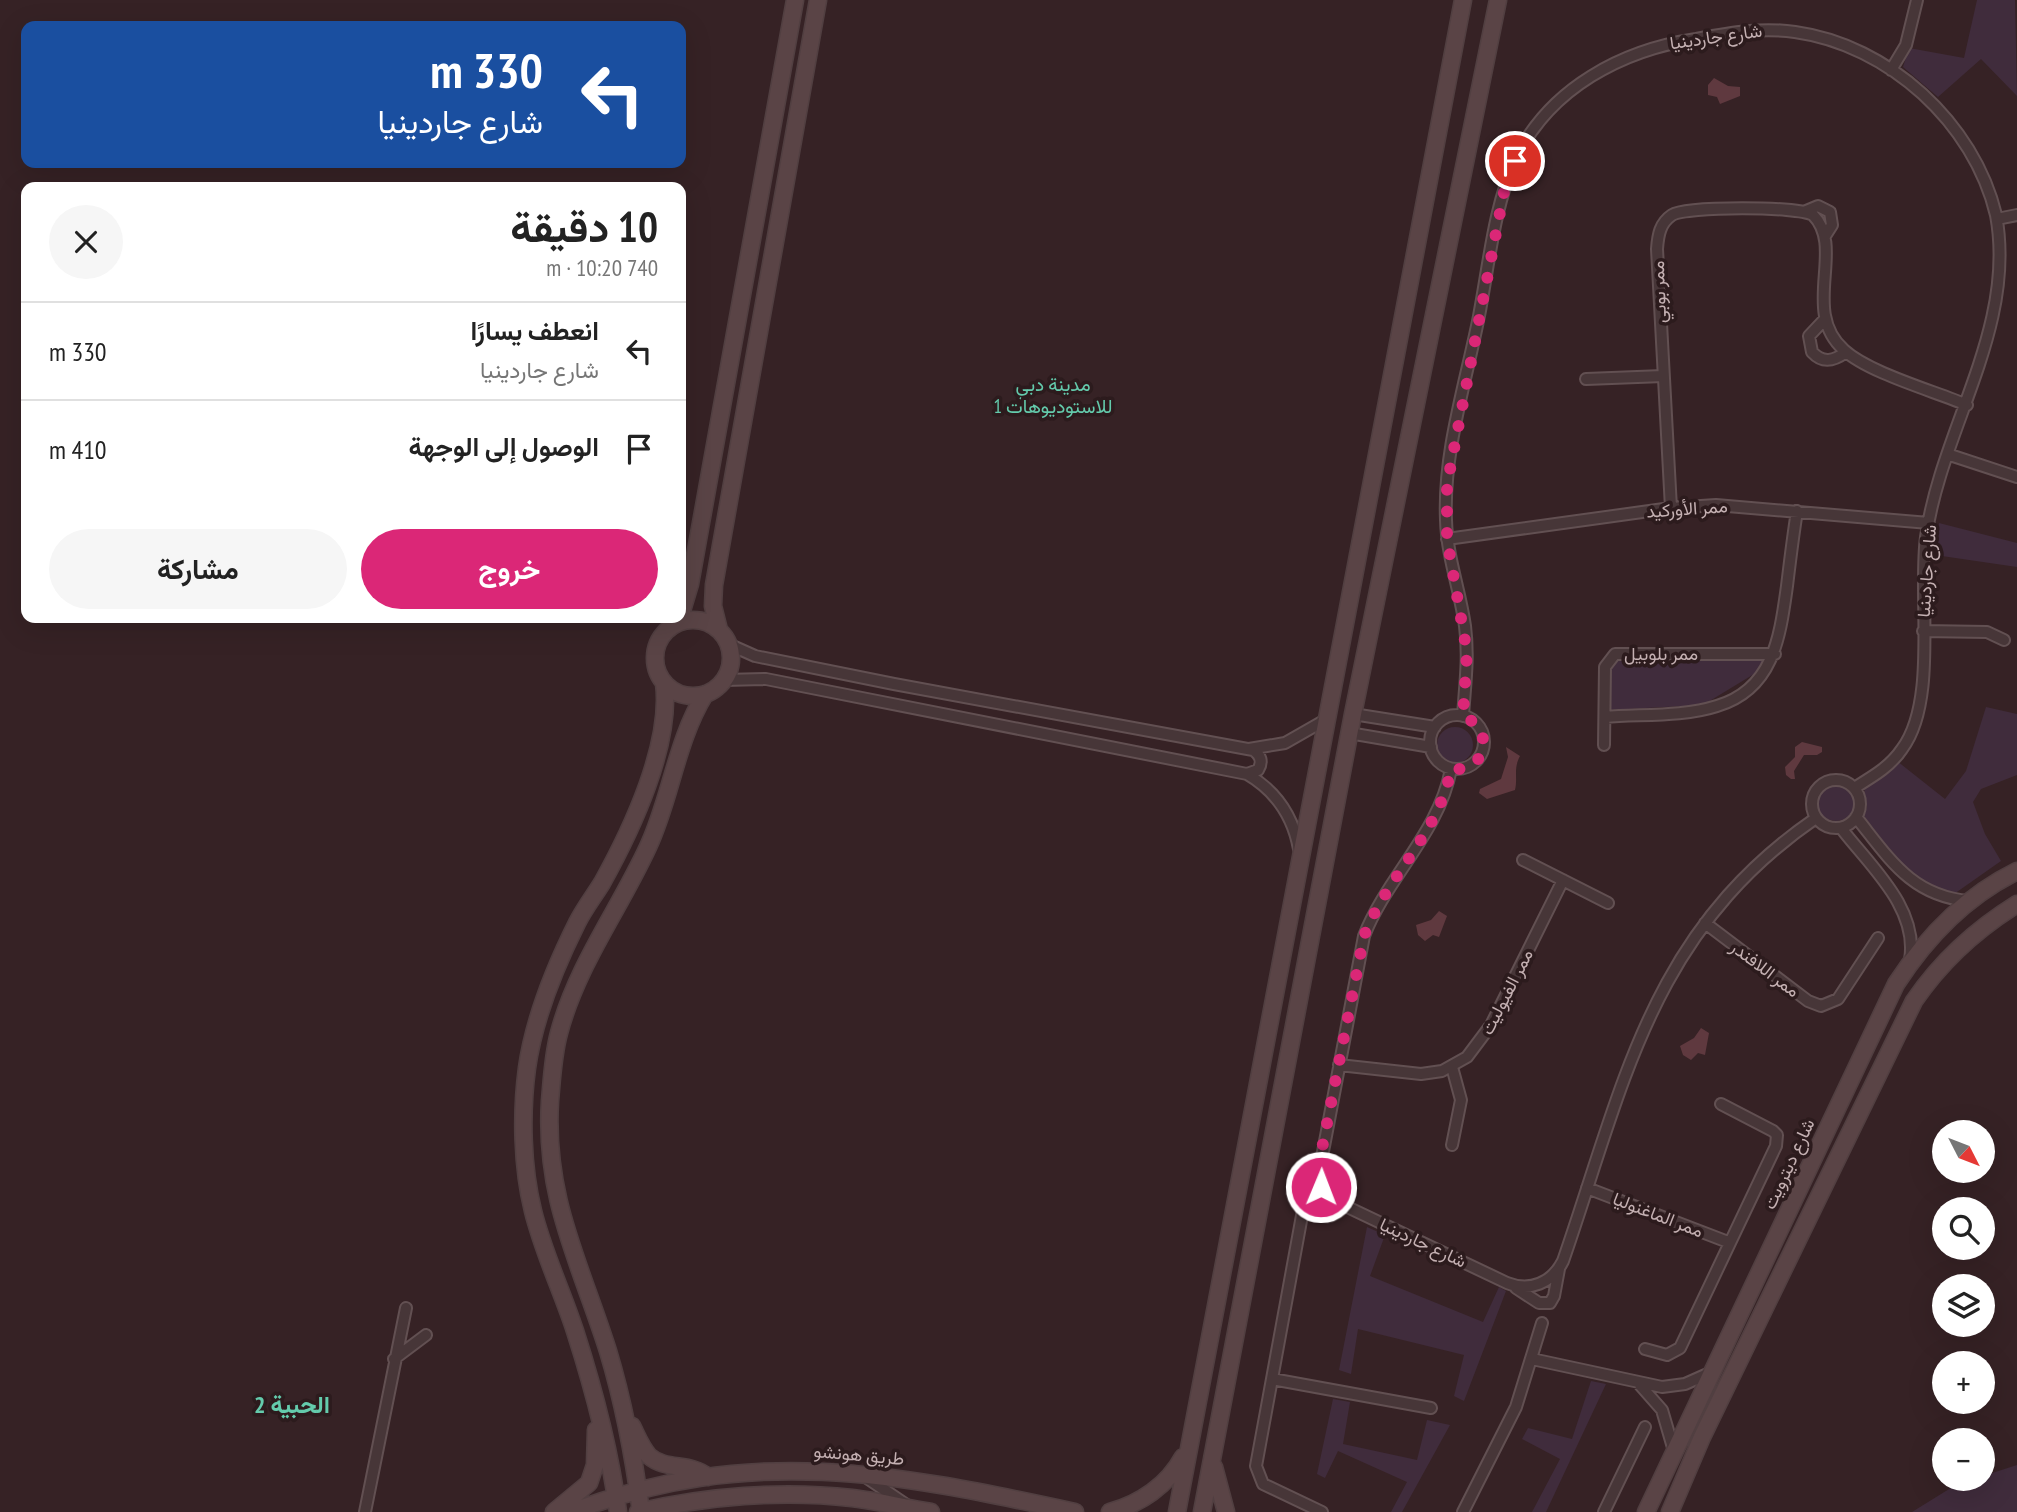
<!DOCTYPE html>
<html lang="ar">
<head>
<meta charset="utf-8">
<style>
	:root { --surface:#fff; --page:#f6f6f6; --text:#222; --muted:#767676; --line:#e0e0e0; --accent:#db2777 }
	body { margin:0; font-family:"PT Sans Narrow",Vazirmatn,sans-serif; background:var(--page); color:var(--text); direction:rtl; height:100vh; display:flex; flex-direction:column; font-size:26px; white-space:nowrap }
	* { box-sizing:border-box; margin:0 }
	p { font-size:23px; color:var(--muted) }
	.icon { flex:none; width:38px; height:38px; fill:none; stroke:currentColor; stroke-width:2; stroke-linecap:round; stroke-linejoin:round }
	.map { position:relative; flex:1; overflow:hidden; direction:ltr }
	.details { position:absolute; left:21px; top:182px; width:665px; height:441px; display:flex; flex-direction:column; background:var(--surface); border-radius:14px; box-shadow:0 7px 28px #0002; direction:rtl }
	.details>* { flex:none }
	.hud { position:absolute; left:21px; top:21px; width:665px; height:147px; border-radius:14px; box-shadow:0 7px 28px #0002; direction:rtl; background:#1a4fa0; color:#fff; overflow:hidden }
	.needle { width:46px; rotate:132deg }
	.fabs { position:absolute; left:1932px; top:1120px; display:grid; gap:14px }
	.fabs a { display:grid; place-items:center; width:63px; height:63px; border-radius:50%; background:var(--surface); box-shadow:0 7px 28px #0002; font-size:35px }
	.pin { position:absolute; display:grid; place-items:center; width:60px; height:60px; color:#fff; margin:-30px; border:4px solid #fff; border-radius:50%; box-shadow:0 2px 7px #0007 }
	.me { position:absolute; width:77px; margin:-38px; rotate:1deg; stroke-linejoin:round; filter:drop-shadow(0 0 5px #0008) }
	.turn { display:flex; align-items:center; gap:24px; height:147px; padding:0 28px; font-size:32px }
	.turn .icon { width:91px; height:91px; stroke-width:2.5 }
	.turn b { display:block; font-size:49px; line-height:60px }
	.round { display:grid; place-items:center; flex:none; width:74px; height:74px; border-radius:37px; background:var(--page) }
	.headline { display:flex; align-items:center; justify-content:space-between; height:119px; padding:0 28px }
	h1 { font-size:42px; font-weight:700; line-height:52px }
	.action { display:flex; gap:14px; margin-top:auto; padding:14px 28px }
	.action a { flex:1; height:80px; border-radius:42px; background:var(--accent); color:#fff; font-size:28px; font-weight:700; line-height:80px; text-align:center }
	.action a+a { background:var(--page); color:var(--text) }
	ul { padding:0; list-style:none }
	li { display:flex; align-items:center; gap:21px; height:98px; padding:0 28px; border-top:2px solid var(--line) }
	li div { flex:1 }
	li b { display:block; font-size:26px }
	li em { font-style:normal }
	.map>svg:first-child { display:block }
</style>
</head>
<body>
<div class="map">
<svg width="2017" height="1512" viewBox="0 0 2017 1512">
	<rect width="100%" height="100%" fill="#362225"/>
	<path fill="#402c3c" d="M1977,0H2015L2017,96L1981,59L1938,97L1903,67L1909,48L1964,58Z
		M1939,523L2017,543V567L1935,555Z
		M1767,657L1754,674L1703,705L1609,710V666L1618,658Z
		M1986,707L2017,714V775L1981,789L1973,802L1985,834L2001,861L1954,894C1910,884 1891,850 1864,816L1867,807L1864,788L1897,761L1945,799L1966,771Z
		M1437 745a18 18 0 1 1 36 0a18 18 0 1 1-36 0Z
		M1817 802a19 19 0 1 1 38 0a19 19 0 1 1-38 0Z
		M1367,1227L1385,1235L1370,1276L1483,1322L1499,1287L1506,1291L1464,1401L1454,1396L1464,1355L1358,1329L1351,1374L1339,1370Z
		M1591,1381L1606,1384L1546,1512H1532L1560,1459L1522,1439L1528,1428L1572,1439Z
		M1333,1399L1350,1402L1343,1444L1417,1460L1427,1420L1450,1425L1402,1512H1391L1407,1482L1338,1451L1325,1478L1317,1474Z
		M2017,1465V1512H1912L1954,1486L1983,1479V1476Z"/>
	<path fill="#5f393f" d="M1714,78L1728,86L1740,87V96L1720,104L1717,97L1708,95V85Z
		M1802,742L1822,747V752L1817,755H1804L1794,771L1795,779H1791L1786,775L1785,767L1795,757V747Z
		M1506,747L1520,756C1513,769 1518,777 1515,790L1487,799L1479,793L1480,789L1501,779L1508,757Z
		M1439,911L1447,916L1439,937L1433,935L1425,941L1418,935L1416,925L1431,920Z
		M1701,1028L1709,1033L1705,1055L1698,1053L1691,1060L1683,1055L1680,1046L1694,1038Z"/>
	<g fill="none" stroke-linecap="round" stroke-linejoin="round">
		<defs>
			<path id="street" d="M1891,70L1906,45L1917,0
				M1806,211L1818,206L1830,212L1832,225L1825,236
				M1997,219L2017,215
				M1825,319L1809,336L1812,352C1823,364 1834,361 1846,352
				M1586,379L1663,376
				M1950,455L2017,477
				M1671,508L1657,249C1658,235 1660,223 1672,215C1686,206 1798,206 1813,215C1846,248 1800,311 1844,350C1869,373 1934,391 1967,405
				M1447,539L1671,508L1716,505L1929,523
				M1923,631L1987,632L2004,640
				M724,680L766,679L1247,774L1258,770C1263,762 1261,755 1253,750L894,684L755,656L728,644
				M1353,714L1435,727
				M1430 742a27 27 0 1 1 54 0a27 27 0 1 1-54 0Z
				M1463,716C1465,685 1469,657 1465,626C1460,590 1447,557 1446,520C1443,452 1466,382 1479,316C1489,264 1494,206 1516,158C1550,88 1622,50 1696,39C1729,33 1761,27 1795,32C1889,45 1974,123 1996,215C2017,328 1941,429 1926,537C1918,598 1938,701 1902,749C1890,767 1872,777 1854,788
				M1605,717C1641,714 1683,717 1717,706C1774,689 1780,636 1787,586C1790,561 1793,536 1797,511
				M1349,733L1431,747
				M1604,745L1605,667L1615,654H1775
				M1249,749L1285,743L1327,719
				M1451,769C1439,833 1387,877 1364,936L1318,1178L1326,1194L1341,1204L1507,1283C1530,1292 1552,1283 1563,1261C1624,1085 1650,932 1816,818
				M1247,774C1276,791 1293,816 1299,849
				M1812 804a24 24 0 1 1 48 0a24 24 0 1 1-48 0Z
				M1856,817C1889,858 1911,896 1969,901
				M1841,828C1870,866 1919,908 1910,960
				M1523,860L1608,903
				M1705,923L1808,1001L1821,1006L1838,999L1878,938
				M1339,1065L1421,1074L1442,1071L1467,1057L1491,1025L1563,880
				M1452,1067L1461,1100L1452,1145
				M1321,1187L1309,1196L1303,1210L1256,1466L1263,1484L1322,1512
				M1587,1188L1728,1242
				M1516,1288L1539,1303H1550L1554,1296L1559,1269
				M1645,1349L1667,1355L1680,1348L1776,1146L1777,1135L1773,1131L1721,1104
				M394,1359L426,1335
				M1532,1359L1662,1387L1685,1384L1712,1372
				M1272,1379L1431,1408
				M1640,1385L1662,1410L1674,1451
				M867,1478L911,1508
				M365,1512L406,1308
				M1463,1512L1516,1407L1542,1323
				M1604,1512L1645,1427"/>
			<path id="secondary" d="M681,614L690,584L795,0
				M655 658a38 38 0 1 1 76 0a38 38 0 1 1-76 0Z
				M719,630L713,606L714,585L818,0
				M632,1426C637,1436 641,1447 649,1456C666,1471 690,1462 708,1477
				M1214,1467L1226,1512
				M554,1512L589,1483L595,1465L596,1430
				M571,1512C750,1444 895,1473 1075,1512
				M618,1512C610,1451 594,1390 575,1331C562,1291 543,1252 533,1211C522,1167 521,1113 527,1068C534,1018 554,969 577,923C584,909 594,896 602,883C632,829 672,744 664,683
				M638,1512C706,1496 782,1490 852,1498C878,1501 905,1508 931,1512
				M641,1512C634,1458 624,1404 608,1351C580,1262 544,1199 550,1101C552,1078 553,1055 559,1033C577,965 619,910 648,847C671,798 676,741 705,694
				M1110,1512C1140,1504 1168,1485 1183,1457
				M1177,1512L1463,0
				M1202,1512L1353,714L1498,0
				M1646,1512L1896,984C1927,936 1966,896 2017,871
				M1670,1512L1702,1437L1914,1001C1942,960 1975,930 2017,904"/>
		</defs>
		<use href="#street" stroke="#625052" stroke-width="14"/>
		<use href="#secondary" stroke="#513f41" stroke-width="19"/>
		<use href="#street" stroke="#473638" stroke-width="10"/>
		<use href="#secondary" stroke="#5a4446" stroke-width="16"/>
	</g>
	<g fill="none" stroke-linecap="round" stroke-linejoin="round">
		<path stroke="#db2777" stroke-width="12" stroke-dasharray="0 21.6" d="M1321,1187L1318,1169L1364,936C1387,876 1439,834 1451,769H1460L1477,761C1489,742 1483,725 1463,716L1467,652L1447,539V485L1504,192L1515,161"/>
	</g>
	<g text-anchor="middle" stroke-width="7" stroke-linejoin="round" paint-order="stroke">
		<g font-size="18" fill="#c4b0b2" stroke="#2c1b1d">
			<text transform="translate(1716 37) rotate(-8)" y="6">شارع جاردينيا</text>
			<text transform="translate(1659 292) rotate(-92)" y="6">ممر بوبي</text>
			<text transform="translate(1687 509) rotate(-4)" y="6">ممر الأوركيد</text>
			<text transform="translate(1927 571) rotate(-86)" y="6">شارع جاردينيا</text>
			<text x="1661" y="660">ممر بلوبيل</text>
			<text transform="translate(1765 969) rotate(37)" y="6">ممر اللافندر</text>
			<text transform="translate(1507 992) rotate(-63)" y="6">ممر الفيوليت</text>
			<text transform="translate(1789 1164) rotate(-65)" y="6">شارع ديترويت</text>
			<text transform="translate(1658 1215) rotate(21)" y="6">ممر الماغنوليا</text>
			<text transform="translate(1423 1243) rotate(25)" y="6">شارع جاردينيا</text>
			<text transform="translate(859 1455) rotate(5)" y="6">طريق هونشو</text>
		</g>
		<g font-size="19" fill="#64cbac" stroke="#2c1b1d">
			<text x="1053" y="391">مدينة دبي<tspan x="1053" dy="22">للاستوديوهات 1</tspan></text>
		</g>
		<g font-size="24" font-weight="bold" fill="#64cbac" stroke="#2c1b1d">
			<text x="292" y="1413">الحبية 2</text>
		</g>
	</g>
</svg>
<div class="fabs">
<a><svg class="needle" viewBox="-14 -14 28 28"><path d="M0-13l5 13h-10z" fill="#e53935"/><path d="M0 13l5-13h-10z" fill="#767676"/></svg></a>
<a><svg class="icon" aria-label="search" viewBox="0 0 24 24"><circle cx="10" cy="10" r="6"/><path d="M15 15l6 6"/></svg></a>
<a><svg class="icon" aria-label="layers" viewBox="0 0 24 24"><path d="M12 4l9 5-9 5-9-5zM3 14l9 5 9-5"/></svg></a>
<a>+</a>
<a>−</a>
</div>
<div class="pin" style="left:1515px;top:161px;background:#d93025"><svg class="icon" aria-label="arrive" viewBox="0 0 24 24"><path d="M6 21V4h12l-3 4 3 4H6"/></svg></div>
<svg class="me" style="left:1321px;top:1187px" viewBox="-20 -20 40 40"><circle r="17" fill="#db2777" stroke="#fff" stroke-width="3"/><path d="M0-11L8 9 0 5-8 9z" fill="#fff"/></svg>
<div class="hud">
<div class="turn"><svg class="icon" aria-label="left" viewBox="0 0 24 24"><path d="M17 20v-9H6M10 6l-5 5 5 5"/></svg><div><b>330 m</b>شارع جاردينيا</div></div>
</div>
<section class="details">
<div class="headline"><div><h1>10 دقيقة</h1><p>740 m · 10:20</p></div><a class="round"><svg class="icon" aria-label="close" viewBox="0 0 24 24"><path d="M6 6l12 12M18 6L6 18"/></svg></a></div>
<ul>
<li><svg class="icon" aria-label="left" viewBox="0 0 24 24"><path d="M17 20v-9H6M10 6l-5 5 5 5"/></svg><div><b>انعطف يسارًا</b><p>شارع جاردينيا</p></div><em>330 m</em></li>
<li><svg class="icon" aria-label="arrive" viewBox="0 0 24 24"><path d="M6 21V4h12l-3 4 3 4H6"/></svg><div><b>الوصول إلى الوجهة</b></div><em>410 m</em></li>
</ul>
<div class="action"><a>خروج</a><a>مشاركة</a></div>
</section>
</div>
</body>
</html>
